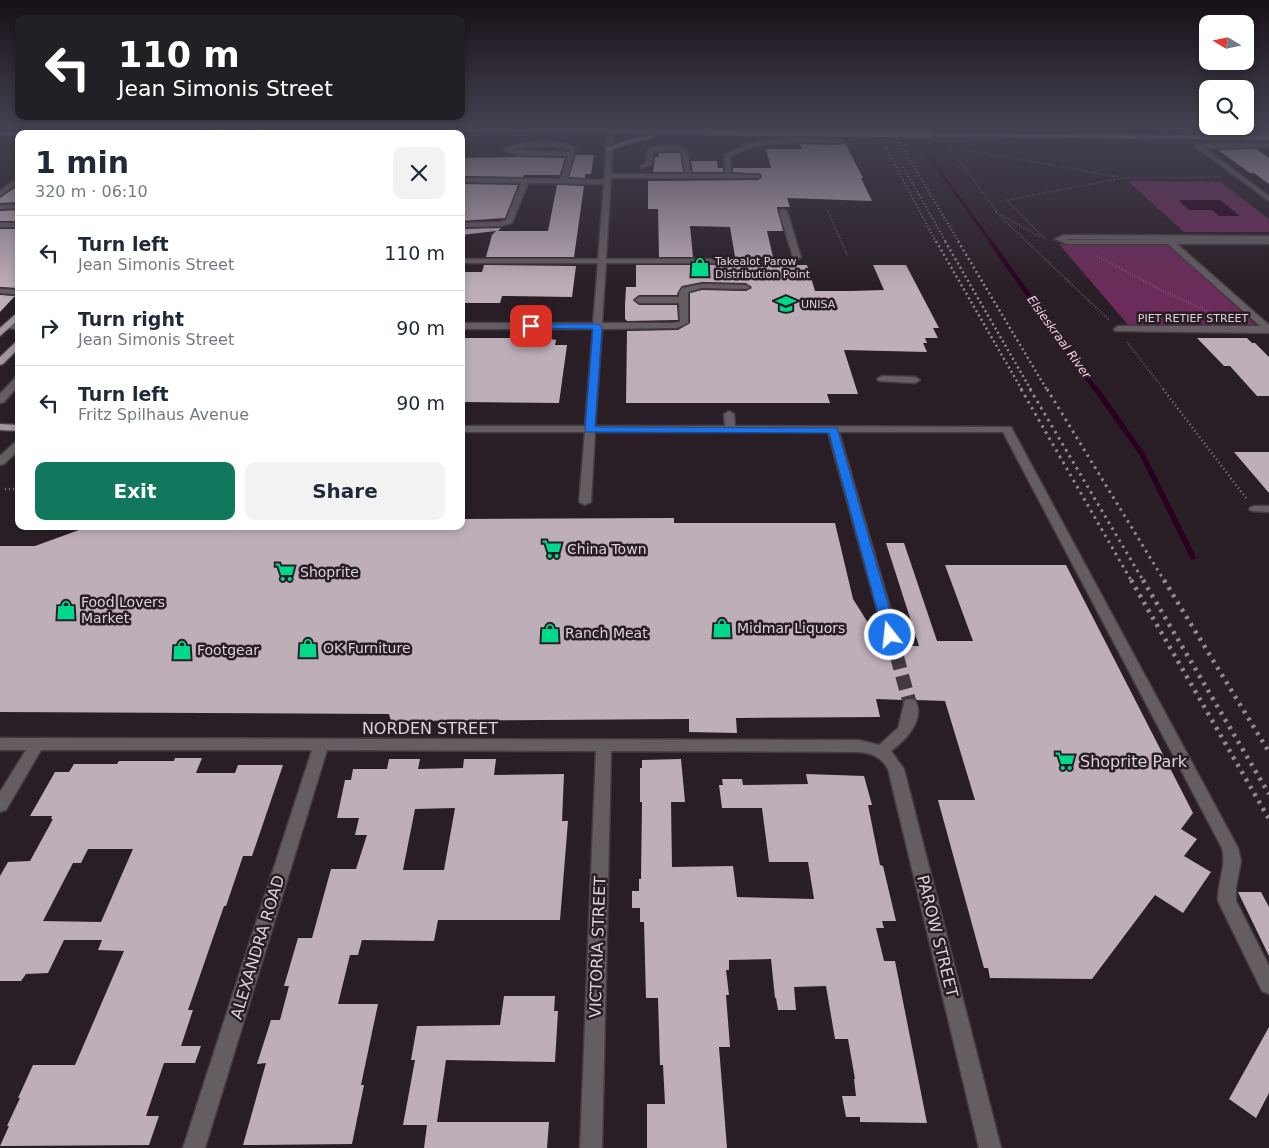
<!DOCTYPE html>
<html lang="en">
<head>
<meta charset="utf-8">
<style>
	:root { --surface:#fff; --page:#f2f2f3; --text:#1f2937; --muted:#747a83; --line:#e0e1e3; --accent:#11785d }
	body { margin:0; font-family:"DejaVu Sans",sans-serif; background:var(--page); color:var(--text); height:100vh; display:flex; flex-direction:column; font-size:19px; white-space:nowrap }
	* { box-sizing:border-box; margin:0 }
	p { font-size:16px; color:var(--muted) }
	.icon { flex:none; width:28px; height:28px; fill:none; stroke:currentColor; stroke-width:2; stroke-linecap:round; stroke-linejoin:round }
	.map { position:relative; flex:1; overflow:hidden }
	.details { position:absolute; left:15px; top:130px; width:450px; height:400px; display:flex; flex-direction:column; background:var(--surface); border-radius:10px; box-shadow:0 2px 8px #0003 }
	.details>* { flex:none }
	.guide { position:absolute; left:15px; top:15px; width:450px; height:105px; border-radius:10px; box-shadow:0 2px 8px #0003; background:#202124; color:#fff; overflow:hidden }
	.needle { width:32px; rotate:280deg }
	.fabs { position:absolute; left:1199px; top:15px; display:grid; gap:10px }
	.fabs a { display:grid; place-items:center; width:55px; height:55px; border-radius:10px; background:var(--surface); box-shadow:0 2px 8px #0003; font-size:25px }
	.pin { position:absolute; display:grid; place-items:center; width:42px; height:42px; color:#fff; margin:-21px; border-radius:10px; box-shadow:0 2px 8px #0006 }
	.me { position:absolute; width:55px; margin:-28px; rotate:344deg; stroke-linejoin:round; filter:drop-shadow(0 0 4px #0008) }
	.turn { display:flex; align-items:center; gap:18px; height:105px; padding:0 20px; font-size:22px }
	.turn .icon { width:65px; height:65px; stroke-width:2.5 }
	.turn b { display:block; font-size:35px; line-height:42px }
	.round { display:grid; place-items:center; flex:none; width:52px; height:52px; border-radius:10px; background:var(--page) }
	.summary { display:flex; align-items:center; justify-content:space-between; height:85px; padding:0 20px }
	h1 { font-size:30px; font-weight:700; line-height:38px }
	.button { display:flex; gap:10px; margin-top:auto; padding:10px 20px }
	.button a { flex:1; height:58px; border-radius:10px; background:var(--accent); color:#fff; font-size:20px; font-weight:700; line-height:58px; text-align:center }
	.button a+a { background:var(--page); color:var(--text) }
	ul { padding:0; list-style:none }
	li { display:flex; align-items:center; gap:15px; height:75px; padding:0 20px; border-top:1px solid var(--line) }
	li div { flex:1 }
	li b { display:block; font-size:19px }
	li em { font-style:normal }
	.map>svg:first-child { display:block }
</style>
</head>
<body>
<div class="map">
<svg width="1269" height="1148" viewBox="0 0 1269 1148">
	<rect width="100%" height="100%" fill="#2a1e26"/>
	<path fill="#6c2c5b" d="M1128,181L1221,182L1269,219V232H1184Z
		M1059,244L1169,245L1257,326H1129Z"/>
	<path fill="#2a0020" d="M1178,200H1220L1240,216H1219L1212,210H1189Z"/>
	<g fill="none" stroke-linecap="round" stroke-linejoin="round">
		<path stroke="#2a0020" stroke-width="3" d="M908,127L991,242"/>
		<path stroke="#2a0020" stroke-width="4.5" d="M990,241L1096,390"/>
		<path stroke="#2a0020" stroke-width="5.5" d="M1096,389L1142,454L1193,557"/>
	</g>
	<path fill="#beaeb8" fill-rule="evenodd" d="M845,143L863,178H861L872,201L787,198L790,207H777L783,231H767L773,257H735L730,227L690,226L693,257H659L658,209H648V181L758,180L762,177L761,174L733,172V168H771L766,149H802L800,144L840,145Z
		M1256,149L1269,158V184L1254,173H1250L1218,150Z
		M658,153H680L683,172H653L655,157H659Z
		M576,155H594L591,174H585V178L569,177Z
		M520,157L565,158L559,177V175H524L523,177L461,176V158Z
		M691,161H717L718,168H723V172H693Z
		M461,184L518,185L505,218L461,221Z
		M19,185V202L0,203V198Z
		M557,185L584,186L574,257H486L492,235L496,231L461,235V229L501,228L498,231H548Z
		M19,210V221H0V211Z
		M0,229H19V288L0,287Z
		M484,265L576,266L572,297L502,296L500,303H461V272H482Z
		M636,265H807L815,291H851L884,290L873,265H906L939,328H933L938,338H925L927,343H923L927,352L844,350L858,394H827L830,403H626L627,331L678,330L690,323V293L702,290L746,291L752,288L746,283L702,282L682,286L677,295H639L633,300L639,305H677L678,320L627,321L625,319V305L626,287H636Z
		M0,295L15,296L0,312Z
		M461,338H544L556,340L555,345H567L559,403L461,402Z
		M1197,338H1247L1252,343H1255L1269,357V396H1257L1230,366H1224Z
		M1234,452H1269V493Z
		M674,518V523H835L853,599L882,645L919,646L886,543H904L937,641H973L945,565H1066L1193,813L1181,829L1197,839L1184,856L1211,872L1183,913L1155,895L1092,979L990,978L988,968H984L938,800H975L945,701L917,700L910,697L903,700L876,699L880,717L736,718L737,733L689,732V719L391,721L389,714L0,712V546H35L90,526H461V519Z
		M175,758H202L196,773H235L238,765H283L252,856H243L226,906H224L188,1010H193L181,1046H201L195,1063H164L146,1116H159L149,1145L0,1146L9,1126H7L20,1098H18L33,1065H75L124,951L98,950L102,940H64L48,973L26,974L21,981H0V876L8,862L30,861L53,819H51L52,816H30L55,772H69L74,764H117L119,761H174ZM88,849H133L101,922L43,921L73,863H81Z
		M389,759H420L418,769L463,768L464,759H496L494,775L564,774L562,821H568L560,920H438L434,941L362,940L358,955H350L338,1004H378L361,1085H364L352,1144L243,1145L266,1063L257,1064L271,1020H280L289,986H284L298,938H312L331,869H356L367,835H355L359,818H337L345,780H351L353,769H387ZM455,808L444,870H403L415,809Z
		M681,759L685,802H671L672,867L733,866L737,897L814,899L808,862H769L762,808H722L719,785H723L722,779H742L743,785L808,784L806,774L864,776L872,805H868L880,865L883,866L896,921H882L884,928H876L884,961H895L927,1123L860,1122V1117H846L842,1096H856L854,1079H855L848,1039H835L826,986L794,987L796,1010H778L776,998H775L771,959L729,960V970H726L729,995H726L730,1047H719L727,1148H647V1104H665L663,1065H660L658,998H646L644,922H640V908H632V891H639V879H641L642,802H640V768H642V760Z
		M1238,892H1261L1269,907V956Z
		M504,996H555L554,1011H558L555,1062L446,1060L437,1122H549L547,1148H424L427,1125H403L415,1060H411L417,1026L500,1025Z
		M1269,1027V1093L1256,1118L1229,1099Z"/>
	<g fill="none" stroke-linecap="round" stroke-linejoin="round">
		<path stroke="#453941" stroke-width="14" stroke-dasharray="14 7" stroke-linecap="butt" d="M891,635L910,704"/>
		<defs>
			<path id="minor" d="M89,127H96L88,134H81Z
				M1168,127H1179L1194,132H1269V136H1194Z
				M611,129L614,131L611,174H685L682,152L675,150L654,151L651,165L641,168V166L646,163L648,149L651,147L676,146L687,150L691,174H725V155C759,134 802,140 840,139L843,141L840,143C804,143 762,137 730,157L731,174L760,175V177L758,178H611L606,259H791L793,257L779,211L783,209L787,211L801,257L793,263H606L602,323H673L680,322L679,303H639L635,300L639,297H679V293L682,288L702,284L746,285L750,287L746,289L702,288L688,292V323L677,328L602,329L595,426H725L724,414L729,411L734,414L735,426L1011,427L1238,848L1241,861L1236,887V901L1269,966V994L1262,991L1218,901C1217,883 1227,866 1222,848L1003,432H839L898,635L896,638H886L884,635L828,432H595L591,502L585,505L579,502L585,432H461V426H585L593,329H461V323H593L598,263H461V259H598L604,184L528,183L512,223L501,226L461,227V223L500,222L506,220L521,183L461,182V178L560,179L568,156L518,155L504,150C517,140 562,139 576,148L567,179L604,180L608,131ZM529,147L550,146L570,149L569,152L512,150Z
				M1269,143V147L1204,148L1269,196V201L1195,146L1198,144Z
				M19,177V182L0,196V191Z
				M19,204V208L0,209V205Z
				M0,223H19V227H0Z
				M1064,235L1269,236V244H1177L1269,325V333L1115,331L1114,329L1118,326H1260L1168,244H1068L1055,239ZM1067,239L1164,240H1069Z
				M0,289L19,290V295L0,293Z
				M7,323H19V329L4,328L3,326Z
				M19,376V385L4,402L0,403V394L16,377Z
				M882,376L915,377L920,380L915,383L879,381L877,379Z
				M19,441V450L4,464L0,465V456L15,442Z
				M1255,506H1269V512L1251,511L1249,509L1251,507Z
				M910,699L915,700C926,719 905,741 891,751L904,769L1001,1148H979L888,769C881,757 872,753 859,752L611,751L602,1148H580L596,751L327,750L205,1148H183L312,750H41L6,810L0,812V792L26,750H0V738L859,740L879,745L898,728L905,700Z"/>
			<path id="major" d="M200,127H206L200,134H194Z
				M219,127H226L220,134H213Z
				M248,127H257L270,134H261Z
				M497,127L705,130L708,132L705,134L483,131L376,134Z
				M0,131L22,134H19V136L0,135Z
				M928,133L1269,136V140L930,136Z
				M651,135L653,138L630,143L608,151L605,149L627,140Z
				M19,311V319L0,336V328Z
				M19,339V348L3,364L0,365V357Z
				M0,424L19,425V431L0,430Z"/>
		</defs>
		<use href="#minor" stroke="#473b43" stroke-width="3"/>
		<use href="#major" stroke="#473b43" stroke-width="3"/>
		<path stroke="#877d84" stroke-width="2" stroke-dasharray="0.5 2" stroke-linecap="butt" d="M949,146L997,212
			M962,149L1118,177
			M828,211L848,257
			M996,212L1109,320
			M1002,215L1040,237
			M1045,239L1007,200L1122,178L1219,177
			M1097,256L1163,291L1214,314
			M1127,342L1164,390"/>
		<path stroke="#877d84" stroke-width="2.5" stroke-dasharray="1 3" stroke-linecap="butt" d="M1163,389L1246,498
			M5,489H19"/>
		<use href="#minor" fill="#645d61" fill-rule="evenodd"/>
		<use href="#major" fill="#a597a0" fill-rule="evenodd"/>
		<path stroke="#92888f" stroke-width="2" stroke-dasharray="1 2.5" stroke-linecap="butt" d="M875,127L936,242
			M890,127L959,242
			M903,167L946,242"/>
		<path stroke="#92888f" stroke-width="2.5" stroke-dasharray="2 3" stroke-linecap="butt" d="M936,241L1022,390
			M945,241L1031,390
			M958,241L1047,390"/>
		<path stroke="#92888f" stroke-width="3" stroke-dasharray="2.5 4.5" stroke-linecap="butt" d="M1021,389L1132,582
			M1030,389L1144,582
			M1047,389L1165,582"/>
		<path stroke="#92888f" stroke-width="4.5" stroke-dasharray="3 5.5" stroke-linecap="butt" d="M1131,580L1269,819
			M1143,580L1269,794
			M1164,580L1269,752"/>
		<defs>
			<path id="major-bridge" d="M705,132L930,134"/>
		</defs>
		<use href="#major-bridge" stroke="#473b43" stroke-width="8" stroke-linecap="butt"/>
		<use href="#major-bridge" stroke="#a597a0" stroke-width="7"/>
	</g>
	<linearGradient id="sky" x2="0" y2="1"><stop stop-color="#171015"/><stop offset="0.44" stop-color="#444152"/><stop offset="1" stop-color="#444152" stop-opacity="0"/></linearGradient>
	<rect width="1269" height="288" fill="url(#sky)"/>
	<path fill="#1a73e8" stroke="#114b97" d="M531,324H598L602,327L595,427L837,428L897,635L895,637L890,639L884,635L829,433L586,432L585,430L593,329L528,328V325Z"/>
	<defs>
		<symbol id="shop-bare" viewBox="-9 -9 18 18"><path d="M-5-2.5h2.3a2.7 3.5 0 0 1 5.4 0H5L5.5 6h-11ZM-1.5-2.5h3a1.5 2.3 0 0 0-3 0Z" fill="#00d98c" stroke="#2a1e26" stroke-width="2.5" paint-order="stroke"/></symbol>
		<symbol id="university-bare" viewBox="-9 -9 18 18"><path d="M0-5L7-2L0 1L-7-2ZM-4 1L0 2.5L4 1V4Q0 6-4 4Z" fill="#00d98c" stroke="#2a1e26" stroke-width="2.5" paint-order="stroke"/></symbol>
		<symbol id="supermarket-bare" viewBox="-9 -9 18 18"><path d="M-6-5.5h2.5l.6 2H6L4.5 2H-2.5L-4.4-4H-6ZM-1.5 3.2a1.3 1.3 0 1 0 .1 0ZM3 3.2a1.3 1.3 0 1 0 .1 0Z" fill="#00d98c" stroke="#2a1e26" stroke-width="2.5" paint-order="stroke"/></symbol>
	</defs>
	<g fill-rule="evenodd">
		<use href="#shop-bare" x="686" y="253" width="28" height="28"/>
		<use href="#university-bare" x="772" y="290" width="28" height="28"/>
		<use href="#supermarket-bare" x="538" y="535" width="28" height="28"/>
		<use href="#supermarket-bare" x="271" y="558" width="28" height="28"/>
		<use href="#shop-bare" x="52" y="596" width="28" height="28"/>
		<use href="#shop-bare" x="708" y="614" width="28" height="28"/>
		<use href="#shop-bare" x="536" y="619" width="28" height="28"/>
		<use href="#shop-bare" x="294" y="634" width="28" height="28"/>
		<use href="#shop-bare" x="168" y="636" width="28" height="28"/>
		<use href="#supermarket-bare" x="1051" y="747" width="28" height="28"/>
	</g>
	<g text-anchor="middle" stroke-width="5" stroke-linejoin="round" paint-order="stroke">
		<g font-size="11" fill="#ddd4da" stroke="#2a1e26" text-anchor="start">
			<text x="715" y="265">Takealot Parow<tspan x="715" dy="13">Distribution Point</tspan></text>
			<text x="801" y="308">UNISA</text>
		</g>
		<g font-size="11" fill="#ddd4da" stroke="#2a1e26">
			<text x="1193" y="322">PIET RETIEF STREET</text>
		</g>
		<g font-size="12" font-style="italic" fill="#f4cde7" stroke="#2a1e26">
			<text transform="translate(1059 337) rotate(54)" y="4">Elsieskraal River</text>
		</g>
		<g font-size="14" fill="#ddd4da" stroke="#2a1e26" text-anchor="start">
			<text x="567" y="554">China Town</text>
			<text x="300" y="577">Shoprite</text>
			<text x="81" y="607">Food Lovers<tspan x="81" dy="16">Market</tspan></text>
			<text x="737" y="633">Midmar Liquors</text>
			<text x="565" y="638">Ranch Meat</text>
			<text x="323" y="653">OK Furniture</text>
			<text x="197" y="655">Footgear</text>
		</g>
		<g font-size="16" fill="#ddd4da" stroke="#2a1e26">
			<text x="430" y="734">NORDEN STREET</text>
			<text transform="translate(938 936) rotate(76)" y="6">PAROW STREET</text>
			<text transform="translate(257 947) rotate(-73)" y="6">ALEXANDRA ROAD</text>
			<text transform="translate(597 947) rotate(-88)" y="6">VICTORIA STREET</text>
		</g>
		<g font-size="16" fill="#ddd4da" stroke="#2a1e26" text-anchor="start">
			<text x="1080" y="767">Shoprite Park</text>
		</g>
	</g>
</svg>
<div class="fabs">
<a><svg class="needle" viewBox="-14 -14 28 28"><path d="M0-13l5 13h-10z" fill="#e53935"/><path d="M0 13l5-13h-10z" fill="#747a83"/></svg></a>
<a><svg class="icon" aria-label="search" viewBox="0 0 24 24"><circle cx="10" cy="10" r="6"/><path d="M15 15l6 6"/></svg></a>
</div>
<div class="pin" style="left:531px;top:326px;background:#d93025"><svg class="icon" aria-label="arrive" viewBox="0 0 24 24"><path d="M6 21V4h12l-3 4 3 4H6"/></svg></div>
<svg class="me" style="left:890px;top:635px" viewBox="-20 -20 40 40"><circle r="17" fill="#1a73e8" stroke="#fff" stroke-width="3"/><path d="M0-11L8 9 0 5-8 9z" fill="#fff"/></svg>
<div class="guide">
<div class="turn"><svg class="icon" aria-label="left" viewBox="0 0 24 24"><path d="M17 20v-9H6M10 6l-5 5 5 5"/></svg><div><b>110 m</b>Jean Simonis Street</div></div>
</div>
<section class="details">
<div class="summary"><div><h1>1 min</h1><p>320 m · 06:10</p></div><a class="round"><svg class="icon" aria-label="close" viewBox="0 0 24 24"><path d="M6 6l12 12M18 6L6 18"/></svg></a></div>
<ul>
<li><svg class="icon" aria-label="left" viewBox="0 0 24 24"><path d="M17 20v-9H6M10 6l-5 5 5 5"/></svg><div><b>Turn left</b><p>Jean Simonis Street</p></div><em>110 m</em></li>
<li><svg class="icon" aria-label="right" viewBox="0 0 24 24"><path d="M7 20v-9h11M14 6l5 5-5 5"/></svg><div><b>Turn right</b><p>Jean Simonis Street</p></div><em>90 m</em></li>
<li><svg class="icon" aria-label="left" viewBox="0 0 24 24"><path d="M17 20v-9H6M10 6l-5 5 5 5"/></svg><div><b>Turn left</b><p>Fritz Spilhaus Avenue</p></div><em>90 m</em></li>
</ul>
<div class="button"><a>Exit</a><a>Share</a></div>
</section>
</div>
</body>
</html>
